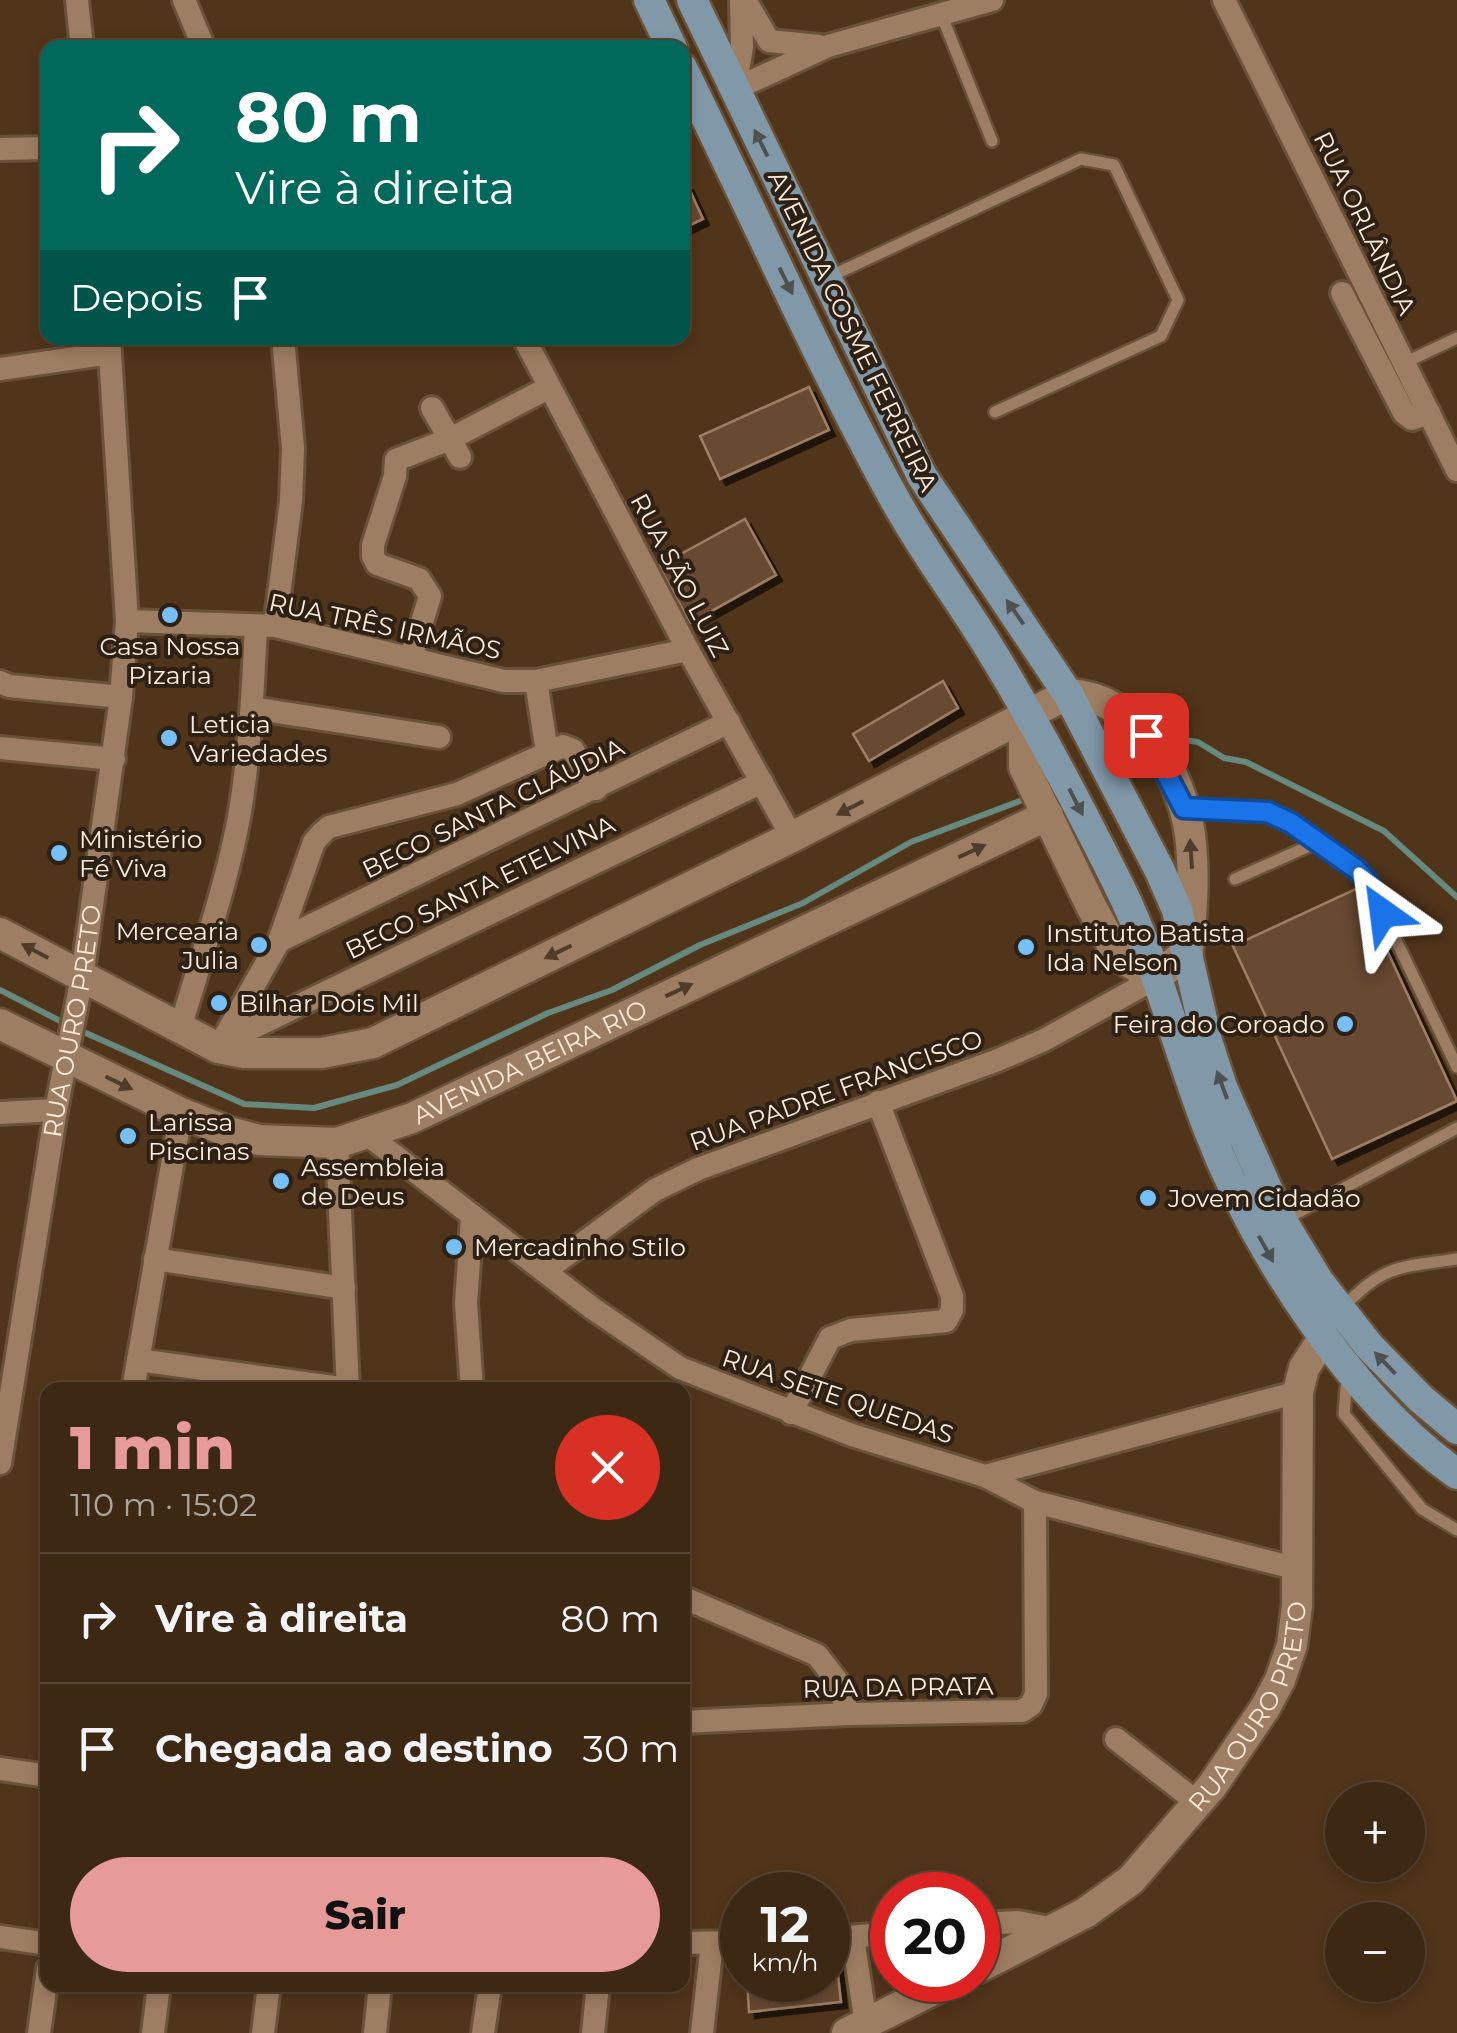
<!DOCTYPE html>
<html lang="pt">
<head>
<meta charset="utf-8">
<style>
	:root { --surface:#3d2814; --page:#44301d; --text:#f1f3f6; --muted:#ada6a0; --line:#564434; --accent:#e69b98 }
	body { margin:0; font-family:Montserrat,sans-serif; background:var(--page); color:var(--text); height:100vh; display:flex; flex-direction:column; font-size:38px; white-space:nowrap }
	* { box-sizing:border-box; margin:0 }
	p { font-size:32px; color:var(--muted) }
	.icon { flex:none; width:55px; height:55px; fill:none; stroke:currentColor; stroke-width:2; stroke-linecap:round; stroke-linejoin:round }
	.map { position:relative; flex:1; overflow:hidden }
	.drawer { position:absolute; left:40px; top:1382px; width:650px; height:610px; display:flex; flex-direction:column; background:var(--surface); border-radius:20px; box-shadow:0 5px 15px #0003,0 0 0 2px var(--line) }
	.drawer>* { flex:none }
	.hud { position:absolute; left:40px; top:40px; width:650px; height:305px; border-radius:20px; box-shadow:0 5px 15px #0003,0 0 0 2px var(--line); background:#00695c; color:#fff; overflow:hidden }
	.controls { position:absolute; left:1325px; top:1782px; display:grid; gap:20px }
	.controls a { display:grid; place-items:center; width:100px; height:100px; border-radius:50%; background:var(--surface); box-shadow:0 5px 15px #0003,0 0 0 2px var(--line); font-size:50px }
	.speed { position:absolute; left:720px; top:1872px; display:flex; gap:20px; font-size:50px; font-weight:700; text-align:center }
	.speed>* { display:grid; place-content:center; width:130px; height:130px; border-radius:50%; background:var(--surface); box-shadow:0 5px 15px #0003,0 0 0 2px var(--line); line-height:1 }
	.speed small { font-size:25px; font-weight:400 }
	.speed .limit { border:15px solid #d22; background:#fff; color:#111 }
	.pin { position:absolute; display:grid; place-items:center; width:85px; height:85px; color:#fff; margin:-42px; border-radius:20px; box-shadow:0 5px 15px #0006 }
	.me { position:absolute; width:110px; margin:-55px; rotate:329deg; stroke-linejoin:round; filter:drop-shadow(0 0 8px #0008) }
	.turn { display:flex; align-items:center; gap:35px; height:210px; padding:0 30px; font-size:45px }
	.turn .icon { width:130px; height:130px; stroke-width:2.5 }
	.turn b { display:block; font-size:70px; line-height:85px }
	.then { display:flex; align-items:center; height:95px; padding:0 30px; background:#0003; gap:20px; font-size:38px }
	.round { display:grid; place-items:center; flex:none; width:105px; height:105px; border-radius:52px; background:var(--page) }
	.headline { display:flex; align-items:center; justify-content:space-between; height:170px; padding:0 30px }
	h1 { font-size:60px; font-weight:800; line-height:75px; color:var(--accent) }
	.primary-button { display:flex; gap:20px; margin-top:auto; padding:20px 30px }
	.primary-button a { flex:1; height:115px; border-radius:60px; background:var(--accent); color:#111; font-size:40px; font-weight:800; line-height:115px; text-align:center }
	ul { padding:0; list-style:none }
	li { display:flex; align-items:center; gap:30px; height:130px; padding:0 30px; border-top:2px solid var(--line) }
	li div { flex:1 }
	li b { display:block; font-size:38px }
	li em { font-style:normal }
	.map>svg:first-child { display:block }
</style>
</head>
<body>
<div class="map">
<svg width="1457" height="2033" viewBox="0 0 1457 2033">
	<defs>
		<filter id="shadow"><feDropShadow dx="6" dy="6" stdDeviation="0" flood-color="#0009"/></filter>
	</defs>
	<rect width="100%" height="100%" fill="#51351a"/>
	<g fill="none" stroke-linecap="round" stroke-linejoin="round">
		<path stroke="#668a80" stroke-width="6" d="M1170,738L1198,742L1224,758L1246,762L1384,831L1457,897
			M0,990L66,1024
			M77,1029L244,1104L314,1108L397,1085L548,1013L612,990L700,945L803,903L911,842L1020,801"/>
	</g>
	<path fill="#684a30" stroke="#9f7f63" stroke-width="2.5" filter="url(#shadow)" d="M687,184L703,219L682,229V186Z
		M809,387L829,430L720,479L700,436Z
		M745,519L776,575L690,623L659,566Z
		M943,681L958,708L869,761L853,734Z
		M1358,888L1457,1101L1332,1159L1233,946Z
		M828,1950H835L841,2002L749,2012L747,1980H828Z"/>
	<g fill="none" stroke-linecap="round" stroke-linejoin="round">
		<defs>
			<path id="lane" d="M941,14L992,141
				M829,277L1081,159L1114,165L1178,300L1161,336L995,412
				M1404,363L1457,338
				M1188,808C1213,808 1242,805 1266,812C1296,819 1347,859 1368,882L1457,1067
				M1235,879L1318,842
				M1284,1220L1457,1128
				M1344,1307C1383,1264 1403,1267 1457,1259
				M1347,1377L1344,1414L1422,1509L1457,1530"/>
			<g id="street">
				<path d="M77,0L82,48"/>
				<path d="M184,0L204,48"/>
				<path d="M745,0L769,41L819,46"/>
				<path d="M1224,0L1457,470"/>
				<path d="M735,89L828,46L992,0"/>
				<path d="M735,89L742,47L741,0"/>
				<path d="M0,149L48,148"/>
				<path d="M1342,293L1404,413L1412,419L1429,413"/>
				<path d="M524,338L688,650L792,837"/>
				<path d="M0,369L110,353"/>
				<path d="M432,408L460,457"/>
				<path d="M127,621L275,626L504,681H536L688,650"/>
				<path d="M275,626L291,501L293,448L283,338"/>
				<path d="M411,658L430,596L419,579L377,564L373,556V545L395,476L396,460L450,439L548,388"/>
				<path d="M536,681L547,752"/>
				<path d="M0,682L9,686L121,697"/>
				<path d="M252,708L439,737"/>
				<path d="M0,748L114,759"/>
				<path d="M279,941L729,722"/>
				<path d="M180,1029C201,957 227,885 240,812C250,750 253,688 256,626"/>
				<path d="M221,1043L762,782"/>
				<path d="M220,1045L279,941L314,842L321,834L329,827L457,794L563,746L573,750L596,789"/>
				<path d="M0,1113L56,1110"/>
				<path d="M368,1135L592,1308L680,1368L852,1435L985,1476L1298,1392"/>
				<path d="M337,1143L348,1390"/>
				<path d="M155,1259L344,1288"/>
				<path d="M546,1270L655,1190L698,1169L998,1060L1044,1040L1156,978"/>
				<path d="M138,1360L348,1389"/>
				<path d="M133,1390L181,1113"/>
				<path d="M472,1390L466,1303L472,1218"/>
				<path d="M791,1413L830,1338L851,1330L946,1321L952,1310V1296L878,1102"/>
				<path id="s1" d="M0,1463L56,1110L82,977L121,697L127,621L109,338"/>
				<path d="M1035,1502L1298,1569"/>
				<path d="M682,1597L817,1655L838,1682L848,1714"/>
				<path d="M682,1722L848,1714L1022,1711L1031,1705L1036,1694L1035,1502L985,1476"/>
				<path d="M1116,1739L1198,1803"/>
				<path d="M0,1769L48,1776"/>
				<path d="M978,1924L1018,1922L1054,1929"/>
				<path d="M0,1937L48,1944"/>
				<path d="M853,1938L866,2024"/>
				<path d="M828,1939L892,1933"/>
				<path d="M682,1943L742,1942"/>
				<path d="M39,2033L48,1969"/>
				<path d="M153,2033L159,1985"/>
				<path d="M263,2033L269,1985"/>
				<path d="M375,2033L380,1985"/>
				<path d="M483,2033L490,1985"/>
				<path d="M593,2033L598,1985"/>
				<path d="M702,2033L712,1943"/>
			</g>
			<g id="secondary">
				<path d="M0,933L218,1048L244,1053H322L373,1043L792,837L1068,694C1138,697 1181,771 1190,835C1195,874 1192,913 1188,951L1156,978L1118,956L1090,904L1024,767V740L1030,716"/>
				<path id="s2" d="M0,1024L181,1113L229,1132L259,1140L337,1143L412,1118L1048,815"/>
				<path id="s3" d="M978,1968L1085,1913L1131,1880L1212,1786L1265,1708L1280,1680L1292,1645L1297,1606L1298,1392L1304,1368L1324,1337"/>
				<path d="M847,2033L953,1980"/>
			</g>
			<path id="primary" d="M649,0L672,48
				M692,0L922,476L1068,694L1160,871L1177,910L1207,1041L1222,1087L1279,1216L1319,1282L1369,1346L1421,1399L1457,1429
				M682,68C753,211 817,358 894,498C923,551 959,598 990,649C1037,725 1078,804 1118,884C1157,962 1177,1048 1208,1128C1254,1248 1351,1399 1457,1474"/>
		</defs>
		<use href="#lane" stroke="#69523a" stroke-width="16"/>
		<use href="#street" stroke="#69523a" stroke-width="28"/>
		<use href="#secondary" stroke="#69523a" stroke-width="35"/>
		<use href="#primary" stroke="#69523a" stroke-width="35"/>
		<use href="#lane" stroke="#9e7e62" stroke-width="11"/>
		<use href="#street" stroke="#9e7e62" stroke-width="22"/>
		<use href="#secondary" stroke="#9e7e62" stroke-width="30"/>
		<use href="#primary" stroke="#8198a9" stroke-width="30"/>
	</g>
	<defs><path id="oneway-solid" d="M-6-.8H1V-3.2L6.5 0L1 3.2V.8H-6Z" transform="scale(2.5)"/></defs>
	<g fill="#4f5050">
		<use href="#oneway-solid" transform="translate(761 143) rotate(-116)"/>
		<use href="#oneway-solid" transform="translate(786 281) rotate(64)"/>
		<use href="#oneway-solid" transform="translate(1015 612) rotate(-125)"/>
		<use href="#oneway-solid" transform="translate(1076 802) rotate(63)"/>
		<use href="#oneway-solid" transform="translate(1222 1085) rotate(-110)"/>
		<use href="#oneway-solid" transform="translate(1266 1249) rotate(61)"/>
		<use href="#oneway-solid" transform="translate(1385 1363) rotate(-134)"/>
	</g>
	<g fill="#4f3c2b">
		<use href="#oneway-solid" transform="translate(850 808) rotate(153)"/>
		<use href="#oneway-solid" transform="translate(972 851) rotate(-25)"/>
		<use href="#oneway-solid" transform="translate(1191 854) rotate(-94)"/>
		<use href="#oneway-solid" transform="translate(35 951) rotate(-152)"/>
		<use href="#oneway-solid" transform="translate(558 952) rotate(154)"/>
		<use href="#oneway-solid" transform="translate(679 990) rotate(-25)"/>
		<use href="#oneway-solid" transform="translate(119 1083) rotate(26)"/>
	</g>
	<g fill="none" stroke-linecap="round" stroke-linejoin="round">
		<defs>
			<path id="route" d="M1146,735L1184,808L1268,812L1291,823L1356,869L1368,882L1383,913"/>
		</defs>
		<use href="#route" stroke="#114b97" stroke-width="25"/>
		<use href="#route" stroke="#1a73e8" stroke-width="18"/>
	</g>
	<g fill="#77bff7" stroke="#2d2014" stroke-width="4">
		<circle cx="170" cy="615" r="10"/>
		<circle cx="169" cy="738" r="10"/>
		<circle cx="59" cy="853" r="10"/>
		<circle cx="259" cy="945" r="10"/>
		<circle cx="1026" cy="947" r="10"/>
		<circle cx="219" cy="1003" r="10"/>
		<circle cx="1345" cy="1024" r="10"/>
		<circle cx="128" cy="1136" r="10"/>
		<circle cx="281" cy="1181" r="10"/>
		<circle cx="1148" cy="1198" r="10"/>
		<circle cx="454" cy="1247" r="10"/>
	</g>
	<g text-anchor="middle" stroke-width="8" stroke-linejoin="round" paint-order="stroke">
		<g font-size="25" fill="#fdebdb" stroke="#2d2014">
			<text transform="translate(1365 223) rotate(64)" y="9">RUA ORLÂNDIA</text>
			<text transform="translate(853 331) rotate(64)" y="9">AVENIDA COSME FERREIRA</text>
			<text transform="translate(680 575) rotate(62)" y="9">RUA SÃO LUIZ</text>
			<text transform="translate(385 626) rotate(12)" y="9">RUA TRÊS IRMÃOS</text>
			<text transform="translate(493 808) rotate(-26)" y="9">BECO SANTA CLÁUDIA</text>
			<text transform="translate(480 887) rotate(-26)" y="9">BECO SANTA ETELVINA</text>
			<text dy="9" stroke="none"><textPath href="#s1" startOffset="448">RUA OURO PRETO</textPath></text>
			<text dy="9" stroke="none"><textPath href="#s2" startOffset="572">AVENIDA BEIRA RIO</textPath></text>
			<text transform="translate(836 1090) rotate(-20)" y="9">RUA PADRE FRANCISCO</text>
			<text transform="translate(838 1396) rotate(19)" y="9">RUA SETE QUEDAS</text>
			<text transform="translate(898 1687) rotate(-1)" y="9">RUA DA PRATA</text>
			<text dy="9" stroke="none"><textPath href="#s3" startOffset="390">RUA OURO PRETO</textPath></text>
		</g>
		<g font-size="25" fill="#fdebdb" stroke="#2d2014" text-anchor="start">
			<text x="170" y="655" text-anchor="middle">Casa Nossa<tspan x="170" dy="29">Pizaria</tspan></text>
			<text x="189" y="733">Leticia<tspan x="189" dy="29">Variedades</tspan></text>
			<text x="79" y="848">Ministério<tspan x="79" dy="29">Fé Viva</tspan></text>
			<text x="239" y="940" text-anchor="end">Mercearia<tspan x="239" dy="29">Julia</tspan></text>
			<text x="1046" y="942">Instituto Batista<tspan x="1046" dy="29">Ida Nelson</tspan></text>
			<text x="239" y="1012">Bilhar Dois Mil</text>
			<text x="1325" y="1033" text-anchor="end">Feira do Coroado</text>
			<text x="148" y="1131">Larissa<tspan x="148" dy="29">Piscinas</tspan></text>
			<text x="301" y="1176">Assembleia<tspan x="301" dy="29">de Deus</tspan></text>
			<text x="1168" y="1207">Jovem Cidadão</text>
			<text x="474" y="1256">Mercadinho Stilo</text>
		</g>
	</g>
</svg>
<div class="controls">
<a>+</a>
<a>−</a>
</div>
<div class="speed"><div>12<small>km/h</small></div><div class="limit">20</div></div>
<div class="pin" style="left:1146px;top:735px;background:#d93025"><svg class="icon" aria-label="arrive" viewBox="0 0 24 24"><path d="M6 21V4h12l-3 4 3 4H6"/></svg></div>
<svg class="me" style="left:1383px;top:913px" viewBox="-20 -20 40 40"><path d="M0-17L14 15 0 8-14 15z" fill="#1a73e8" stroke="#fff" stroke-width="4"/></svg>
<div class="hud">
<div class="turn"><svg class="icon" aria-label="right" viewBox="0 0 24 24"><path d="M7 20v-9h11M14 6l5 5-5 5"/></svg><div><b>80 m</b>Vire à direita</div></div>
<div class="then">Depois<svg class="icon" aria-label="arrive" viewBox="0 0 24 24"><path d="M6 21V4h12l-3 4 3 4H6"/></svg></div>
</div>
<section class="drawer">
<div class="headline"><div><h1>1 min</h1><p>110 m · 15:02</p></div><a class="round" style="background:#d93025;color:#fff"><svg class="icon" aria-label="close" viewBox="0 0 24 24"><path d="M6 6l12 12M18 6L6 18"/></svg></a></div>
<ul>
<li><svg class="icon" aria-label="right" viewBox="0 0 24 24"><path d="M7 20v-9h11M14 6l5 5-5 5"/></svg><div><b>Vire à direita</b></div><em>80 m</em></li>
<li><svg class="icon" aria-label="arrive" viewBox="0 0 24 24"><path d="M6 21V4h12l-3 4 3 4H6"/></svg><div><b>Chegada ao destino</b></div><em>30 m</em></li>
</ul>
<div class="primary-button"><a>Sair</a></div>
</section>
</div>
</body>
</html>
